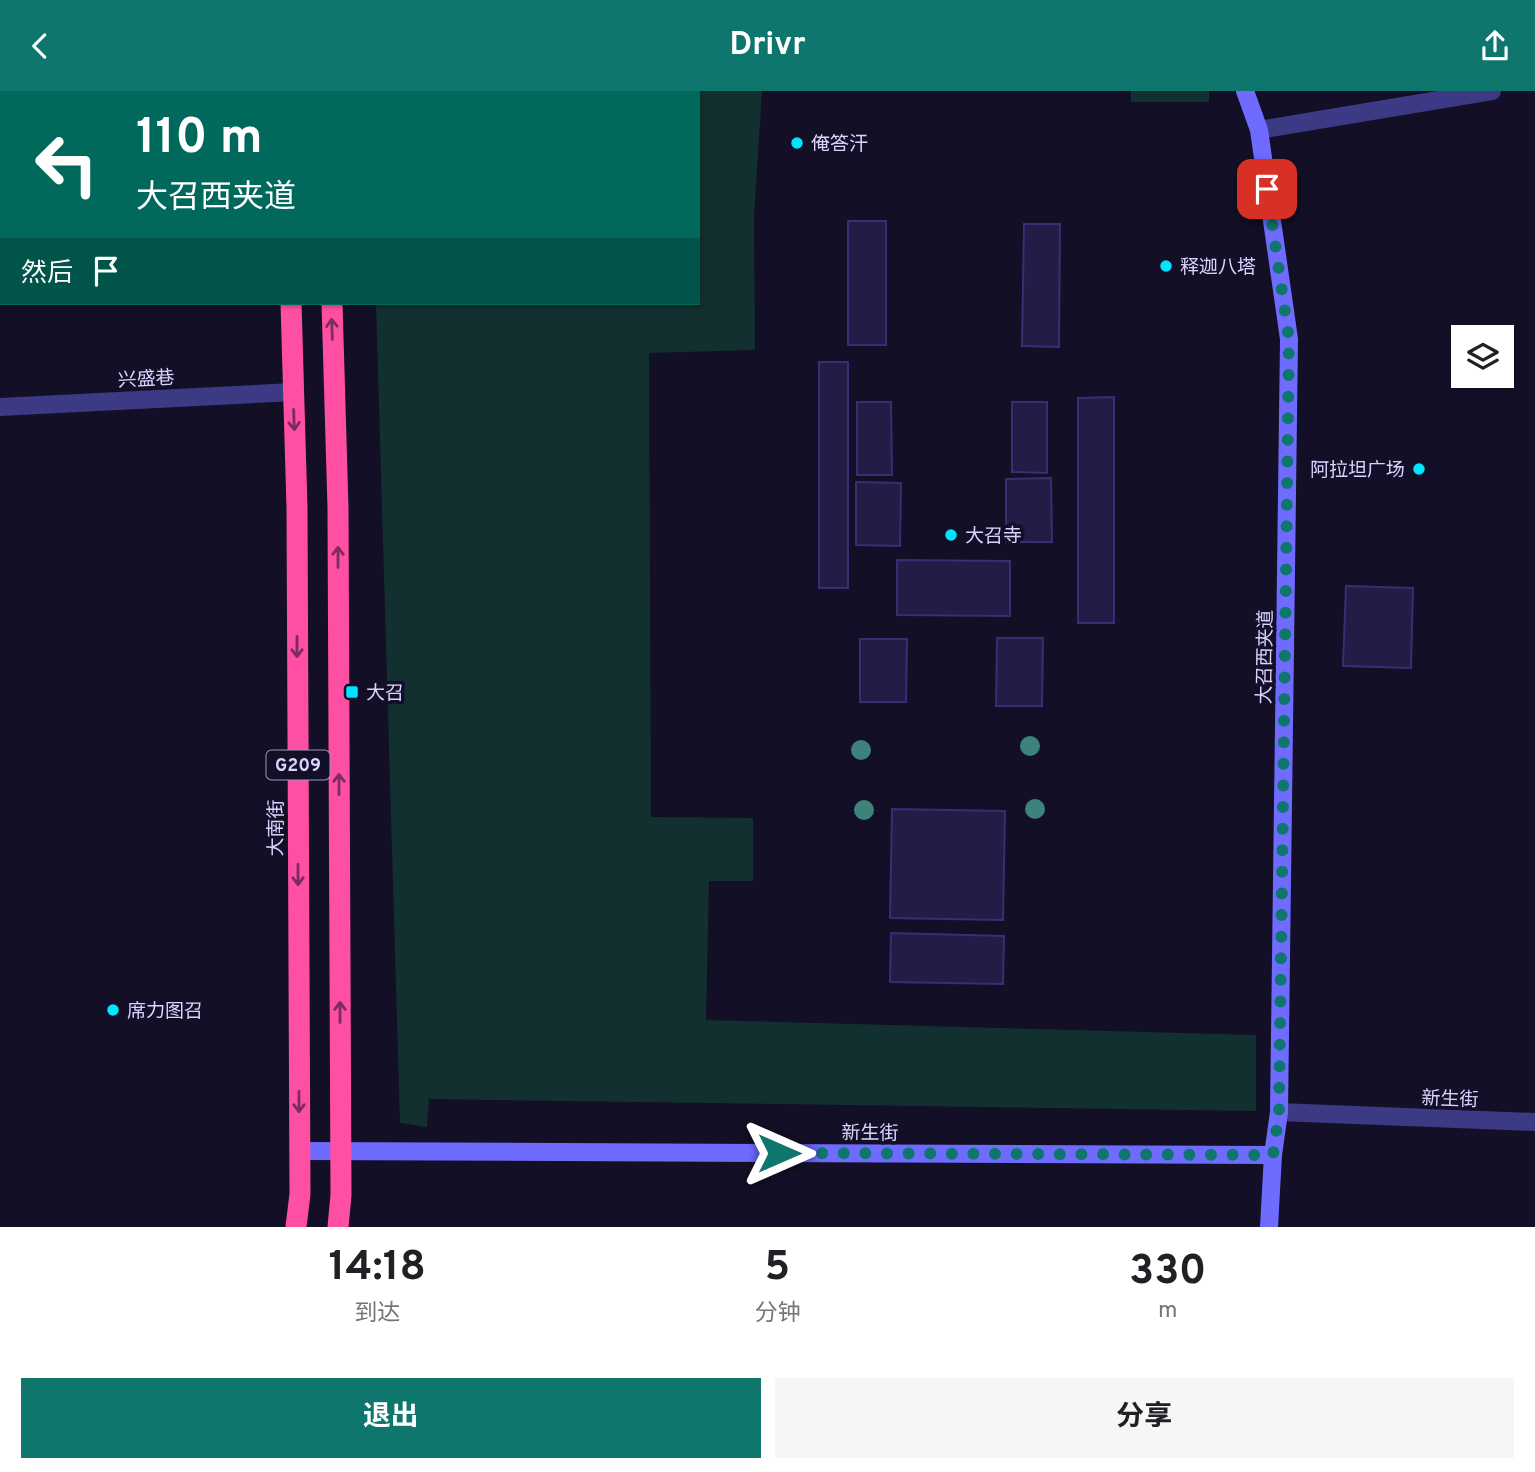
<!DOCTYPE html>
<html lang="zh">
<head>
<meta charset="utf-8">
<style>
	:root { --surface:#fff; --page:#f6f6f6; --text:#202124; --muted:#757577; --accent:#0f766e }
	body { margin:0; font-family:Overpass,"Noto Sans SC",sans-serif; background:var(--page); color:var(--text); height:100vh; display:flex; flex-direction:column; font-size:26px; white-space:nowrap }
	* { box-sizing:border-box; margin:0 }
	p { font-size:23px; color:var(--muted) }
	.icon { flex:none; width:38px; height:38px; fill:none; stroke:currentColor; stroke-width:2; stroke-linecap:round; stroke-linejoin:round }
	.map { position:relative; height:1136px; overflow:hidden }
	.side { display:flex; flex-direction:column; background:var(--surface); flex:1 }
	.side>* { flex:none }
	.banner { position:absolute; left:0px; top:0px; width:700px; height:214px; box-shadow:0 2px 5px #0004; background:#00695c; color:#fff; overflow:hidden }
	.buttons { position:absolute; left:1451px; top:234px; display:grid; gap:14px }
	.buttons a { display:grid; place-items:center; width:63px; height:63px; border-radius:0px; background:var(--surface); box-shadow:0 2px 5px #0004; font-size:35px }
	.pin { position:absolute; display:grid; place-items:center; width:60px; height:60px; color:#fff; margin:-30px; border-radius:14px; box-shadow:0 4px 10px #0006 }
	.me { position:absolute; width:77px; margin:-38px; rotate:90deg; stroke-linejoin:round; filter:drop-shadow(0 0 5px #0008) }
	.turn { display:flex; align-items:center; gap:24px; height:147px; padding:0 21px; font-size:32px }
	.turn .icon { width:91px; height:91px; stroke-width:2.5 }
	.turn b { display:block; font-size:49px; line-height:60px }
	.then { display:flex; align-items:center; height:66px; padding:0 21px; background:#0003; gap:14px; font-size:26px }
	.eta { display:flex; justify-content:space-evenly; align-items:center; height:119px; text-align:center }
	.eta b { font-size:42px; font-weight:700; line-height:49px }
	.button { display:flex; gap:14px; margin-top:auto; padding:14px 21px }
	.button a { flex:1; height:80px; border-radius:0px; background:var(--accent); color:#fff; font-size:28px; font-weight:700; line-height:80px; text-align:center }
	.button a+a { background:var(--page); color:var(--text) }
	header { display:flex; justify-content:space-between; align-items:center; height:91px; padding:0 21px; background:var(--accent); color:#fff; font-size:32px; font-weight:700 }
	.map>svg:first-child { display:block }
</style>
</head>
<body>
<header><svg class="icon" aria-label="back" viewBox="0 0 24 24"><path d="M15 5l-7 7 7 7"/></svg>Drivr<svg class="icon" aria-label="share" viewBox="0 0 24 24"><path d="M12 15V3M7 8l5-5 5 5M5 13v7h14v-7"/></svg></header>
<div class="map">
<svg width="1535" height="1136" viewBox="0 0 1535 1136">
	<rect width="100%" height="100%" fill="#130f26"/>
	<path fill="#12302f" d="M369,0H762L754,126L755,259L649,262L651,726L753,727V790H709L706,929L1256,944V1020L429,1008L427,1036L400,1032L376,212H698V2Z
		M1131,0H1209V11H1131Z"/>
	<path fill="#241b47" stroke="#3b2d73" stroke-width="2" d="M848,130H886V254H848Z
		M1024,133H1060L1059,256L1022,255Z
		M819,271H848V497H819Z
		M1114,306V532H1078V307Z
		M857,311H891L892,384H857Z
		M1012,311H1047V382L1012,381Z
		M1051,387L1052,451H1006V388Z
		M856,391L901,392L900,455L856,454Z
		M897,469L1010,470V525L897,524Z
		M1346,495L1413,497L1411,577L1343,575Z
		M997,547H1043L1042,615H996Z
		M860,548H907L906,611H860Z
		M892,718L1005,720L1003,829L890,827Z
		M891,842L1004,845L1003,893L890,891Z"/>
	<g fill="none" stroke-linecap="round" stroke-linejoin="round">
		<path stroke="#3d3a85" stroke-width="18" d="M1259,39L1492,0
			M0,316L293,301
			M1279,1021L1535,1031"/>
		<path stroke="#6f6bff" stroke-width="18" d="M1245,0L1259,39L1289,248L1279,1021L1273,1064L1269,1136
			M299,1060L1273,1064"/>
		<path stroke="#ff4fa3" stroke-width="21" d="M284,0V2
			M325,0V2
			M291,212L297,417L300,1103L296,1136
			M332,212L338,417L341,1104L338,1136"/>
	</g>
	<g fill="#3d827b">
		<circle cx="1030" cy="655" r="10"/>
		<circle cx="861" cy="659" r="10"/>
		<circle cx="1035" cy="718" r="10"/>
		<circle cx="864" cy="719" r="10"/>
	</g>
	<defs><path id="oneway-shaft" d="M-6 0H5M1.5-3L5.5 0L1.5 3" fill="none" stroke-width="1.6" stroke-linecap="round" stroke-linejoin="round" transform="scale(1.75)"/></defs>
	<g stroke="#7d2c5e">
		<use href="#oneway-shaft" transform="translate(332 238) rotate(-92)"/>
		<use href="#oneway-shaft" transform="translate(294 329) rotate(88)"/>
		<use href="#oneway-shaft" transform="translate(338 466) rotate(-90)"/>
		<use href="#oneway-shaft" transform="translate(297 556) rotate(90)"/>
		<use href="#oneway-shaft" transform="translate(339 693) rotate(-90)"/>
		<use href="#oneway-shaft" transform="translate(298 784) rotate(90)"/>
		<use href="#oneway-shaft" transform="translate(340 921) rotate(-90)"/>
		<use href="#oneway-shaft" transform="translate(299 1011) rotate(90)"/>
	</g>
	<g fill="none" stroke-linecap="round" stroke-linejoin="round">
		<path stroke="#0f766e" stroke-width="12" stroke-dasharray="0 21.6" d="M779,1062L1273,1064L1279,1021L1289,248L1267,98"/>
	</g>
	<g fill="#00e5ff" stroke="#130f26" stroke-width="2.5">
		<circle cx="797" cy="52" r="7"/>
		<circle cx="1166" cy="175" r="7"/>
		<circle cx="1419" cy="378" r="7"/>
		<circle cx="951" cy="444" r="7"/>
		<rect x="345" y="594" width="14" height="14" rx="3.5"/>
		<circle cx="113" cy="919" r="7"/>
	</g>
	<g text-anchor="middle" stroke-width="7" stroke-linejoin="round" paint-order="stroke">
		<rect fill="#130f26" stroke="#9e99be" stroke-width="2" x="266.5" y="659.5" width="63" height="29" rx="5"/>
		<g font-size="18" font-weight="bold" fill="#d9d4ff">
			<text x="298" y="680">G209</text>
		</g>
		<g font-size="19" fill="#d9d4ff" stroke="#130f26" text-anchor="start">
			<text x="811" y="59">俺答汗</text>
			<text x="1180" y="182">释迦八塔</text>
			<text x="1405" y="385" text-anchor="end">阿拉坦广场</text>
			<text x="965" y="451">大召寺</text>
			<text x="366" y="608">大召</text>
			<text x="127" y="926">席力图召</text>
		</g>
		<g font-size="19" fill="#d9d4ff" stroke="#130f26">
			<text transform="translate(146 287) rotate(-3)" y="7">兴盛巷</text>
			<text transform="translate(1264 566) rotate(-89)" y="7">大召西夹道</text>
			<text transform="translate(275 737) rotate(-90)" y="7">大南街</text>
			<text transform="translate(1450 1007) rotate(2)" y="7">新生街</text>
			<text x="870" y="1048">新生街</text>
		</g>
	</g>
</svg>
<div class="buttons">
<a><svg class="icon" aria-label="layers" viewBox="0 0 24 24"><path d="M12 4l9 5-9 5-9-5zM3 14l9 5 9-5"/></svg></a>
</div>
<div class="pin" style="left:1267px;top:98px;background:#d93025"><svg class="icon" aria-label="arrive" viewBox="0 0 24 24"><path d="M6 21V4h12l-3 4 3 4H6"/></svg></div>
<svg class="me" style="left:779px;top:1062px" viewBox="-20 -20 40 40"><path d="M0-17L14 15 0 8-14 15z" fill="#0f766e" stroke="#fff" stroke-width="4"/></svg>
<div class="banner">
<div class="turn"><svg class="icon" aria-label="left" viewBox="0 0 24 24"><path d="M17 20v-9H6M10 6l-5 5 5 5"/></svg><div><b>110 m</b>大召西夹道</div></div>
<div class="then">然后<svg class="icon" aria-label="arrive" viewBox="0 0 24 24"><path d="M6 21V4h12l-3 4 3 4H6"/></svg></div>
</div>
</div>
<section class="side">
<div class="eta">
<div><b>14:18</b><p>到达</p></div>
<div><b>5</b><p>分钟</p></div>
<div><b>330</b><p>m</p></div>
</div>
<div class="button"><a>退出</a><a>分享</a></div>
</section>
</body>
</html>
